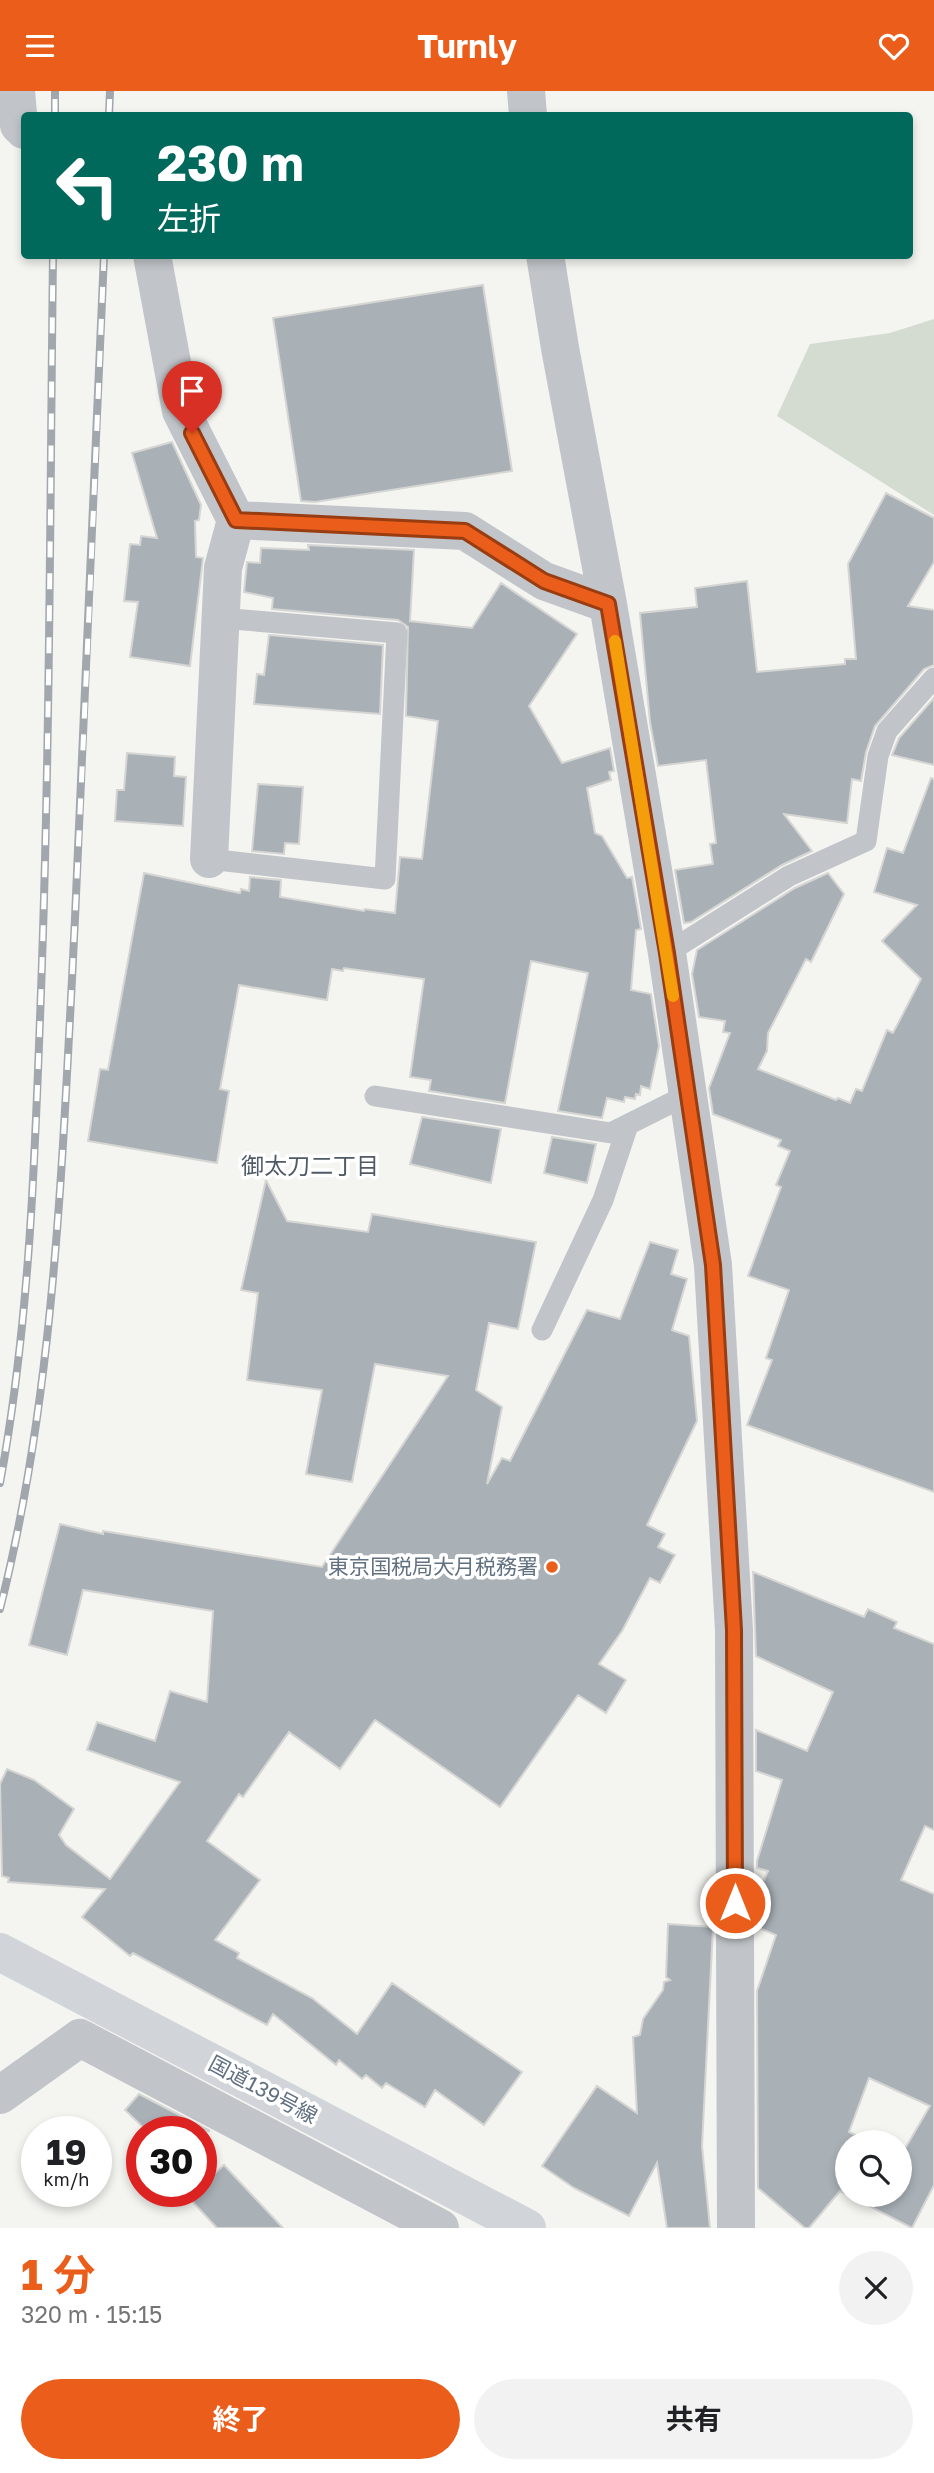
<!DOCTYPE html>
<html lang="ja">
<head>
<meta charset="utf-8">
<style>
	:root { --surface:#fff; --page:#f2f2f2; --text:#202124; --muted:#757577; --accent:#ea5d1a }
	body { margin:0; font-family:"Golos Text","Noto Sans JP",sans-serif; background:var(--page); color:var(--text); height:100vh; display:flex; flex-direction:column; font-size:26px; white-space:nowrap }
	* { box-sizing:border-box; margin:0 }
	p { font-size:23px; color:var(--muted) }
	.icon { flex:none; width:38px; height:38px; fill:none; stroke:currentColor; stroke-width:2; stroke-linecap:round; stroke-linejoin:round }
	.map { position:relative; height:2137px; overflow:hidden }
	.side { display:flex; flex-direction:column; background:var(--surface); flex:1 }
	.side>* { flex:none }
	.top-card { position:absolute; left:21px; top:21px; width:892px; height:147px; border-radius:7px; box-shadow:0 4px 10px #0003; background:#00695c; color:#fff; overflow:hidden }
	.controls { position:absolute; left:835px; top:2039px; display:grid; gap:14px }
	.controls a { display:grid; place-items:center; width:77px; height:77px; border-radius:50%; background:var(--surface); box-shadow:0 4px 10px #0003; font-size:35px }
	.speed { position:absolute; left:21px; top:2025px; display:flex; gap:14px; font-size:35px; font-weight:700; text-align:center }
	.speed>* { display:grid; place-content:center; width:91px; height:91px; border-radius:50%; background:var(--surface); box-shadow:0 4px 10px #0003; line-height:1 }
	.speed small { font-size:18px; font-weight:400 }
	.speed .limit { border:10px solid #d22; background:#fff; color:#111 }
	.pin { position:absolute; display:grid; place-items:center; width:60px; height:60px; color:#fff; margin:-72px -30px; border-radius:50% 50% 50% 0; rotate:-45deg; box-shadow:0 0 7px #0007 }
	.pin .icon { rotate:45deg }
	.me { position:absolute; width:77px; margin:-38px; rotate:0deg; stroke-linejoin:round; filter:drop-shadow(0 0 5px #0008) }
	.turn { display:flex; align-items:center; gap:24px; height:147px; padding:0 21px; font-size:32px }
	.turn .icon { width:91px; height:91px; stroke-width:2.5 }
	.turn b { display:block; font-size:49px; line-height:60px }
	.round { display:grid; place-items:center; flex:none; width:74px; height:74px; border-radius:37px; background:var(--page) }
	.head { display:flex; align-items:center; justify-content:space-between; height:119px; padding:0 21px }
	h1 { font-size:42px; font-weight:700; line-height:52px; color:var(--accent) }
	.primary-button { display:flex; gap:14px; margin-top:auto; padding:14px 21px }
	.primary-button a { flex:1; height:80px; border-radius:42px; background:var(--accent); color:#fff; font-size:28px; font-weight:700; line-height:80px; text-align:center }
	.primary-button a+a { background:var(--page); color:var(--text) }
	header { display:flex; justify-content:space-between; align-items:center; height:91px; padding:0 21px; background:var(--accent); color:#fff; font-size:32px; font-weight:700 }
	.map>svg:first-child { display:block }
</style>
</head>
<body>
<header><svg class="icon" aria-label="menu" viewBox="0 0 24 24"><path d="M4 6h16M4 12h16M4 18h16"/></svg>Turnly<svg class="icon" aria-label="heart" viewBox="0 0 24 24"><path d="M12 20l-8-8c-3-5 5-10 8-4 3-6 11-1 8 4z"/></svg></header>
<div class="map">
<svg width="934" height="2137" viewBox="0 0 934 2137">
	<rect width="100%" height="100%" fill="#f4f4f0"/>
	<path fill="#d4dbd1" d="M934,228V424L777,325L810,253L890,242Z"/>
	<path fill="#a9b1b7" stroke="#d5d5d3" stroke-width="2" fill-rule="evenodd" d="M483,194L512,380L315,411L301,410L273,227Z
		M172,351L201,414L199,429L195,430L196,466L203,467L190,575L130,566L138,511L124,510L130,453L140,454L141,445L157,447L132,362Z
		M886,402L934,427V471L908,515L934,519V574L924,578L875,635L866,661L861,690L852,688L847,732L784,723L812,760L782,774L691,831L684,832L675,779L713,773L710,753L716,752L706,669L658,675L650,631L640,522L697,516L695,497L747,490L757,581L845,573V568H856L848,473Z
		M308,454L414,459L410,530L472,537L501,492L577,543L529,615L562,672L610,657L614,680L609,681L611,689L587,697L595,742L602,745L627,787L632,786L641,838L636,839L631,899L651,903L659,955L650,998L641,995L640,1004L636,1003L635,1008L625,1006L624,1011L607,1007L602,1027L558,1020L588,882L531,870L505,1012L429,1000L431,989L410,986L424,888L344,877L343,880L332,878L327,909L239,894L220,998L229,1000L217,1072L88,1050L100,978L108,979L144,782L240,802L241,798L249,800L250,786L281,789L280,806L364,820L365,818L395,822L400,766L422,768L438,630L406,625L408,536L398,529L272,518L273,507L244,501L247,471L260,472L261,457L309,459Z
		M269,544L383,554L380,623L254,613L257,583L264,584Z
		M934,607V674L892,664L899,647Z
		M127,662L175,666L174,685L186,686L183,735L115,730L117,699H124Z
		M931,687L934,688V1401L747,1334L772,1269L766,1267L789,1199L748,1185L781,1096L776,1094L790,1060L778,1055L781,1049L713,1023L709,997L730,942L723,941L725,930L699,926L692,883L697,859L795,797L828,782L844,803L811,871L806,868L768,942L767,960L758,978L836,1009L838,1007L850,1012L856,998L862,1000L887,939L893,942L921,888L882,850L917,814L874,801L887,757L903,762Z
		M258,693L303,696L299,753L285,752L284,763L252,760Z
		M422,1026L501,1038L491,1092L410,1073Z
		M552,1046L596,1053L587,1092L544,1082Z
		M266,1089L287,1130L368,1141L372,1123L536,1151L518,1238L489,1232L476,1299L502,1316L487,1393L502,1367L510,1370L587,1219L620,1228L650,1151L678,1159L671,1183L687,1188L672,1239L689,1245L697,1330L647,1434L665,1443L658,1456L675,1464L660,1492L650,1487L622,1540L599,1573L626,1589L606,1622L578,1604L500,1716L375,1629L340,1678L289,1641L243,1706L239,1703L207,1750L260,1789L215,1849L239,1862L237,1867L312,1907L357,1943L392,1892L522,1981L484,2034L435,1999L425,2016L386,1992L382,1997L366,1984L362,1988L339,1969L336,1974L273,1923L267,1934L133,1862L130,1865L82,1826L105,1798L8,1791L9,1787L2,1785L0,1693L7,1678L34,1689L74,1718L59,1744L66,1754L110,1788L180,1691L87,1659L97,1631L155,1650L170,1600L207,1611L213,1520L83,1499L67,1564L29,1554L60,1433L103,1443V1440L322,1476L448,1285L375,1273L352,1391L306,1383L322,1299L247,1289L258,1202L241,1199Z
		M753,1481L864,1526L868,1518L897,1531L894,1537L934,1553V1739L925,1735L901,1789L934,1803V2094L912,2137L840,2100L809,2137H805L758,2097L757,1900L776,1844L757,1836V1806L768,1780L757,1777V1770L782,1689L756,1680V1639L807,1660L833,1601L756,1565ZM869,1987L930,2015L900,2066V2104H847V2051H870L849,2041Z
		M668,1833L713,1836L702,2055L710,2137H667L657,2072L629,2125L574,2097L542,2075L597,1995L637,2022L633,1946L640,1944L643,1928L663,1899L664,1891L670,1889L666,1886Z
		M139,2003L210,2040H147L125,2019Z
		M224,2074L283,2137H217L189,2107L196,2100H201V2095Z"/>
	<g fill="none" stroke-linecap="round" stroke-linejoin="round">
		<path stroke="#c1c4c8" stroke-width="21" d="M209,768L385,788L397,542L220,527
			M667,862L789,785L866,750L878,665L887,640L934,587
			M375,1005L611,1042L687,1004
			M542,1239L603,1109L628,1034"/>
		<path stroke="#c1c4c8" stroke-width="38" d="M16,0L19,34L24,39
			M526,0L528,24
			M152,164L181,320L236,429L223,477L209,768
			M545,164L560,257L608,513L667,862L713,1174L734,1539L736,2137
			M236,429L465,440L544,490L608,513
			M0,2004L80,1947L440,2137"/>
		<path stroke="#d1d5da" stroke-width="38" d="M0,1861L527,2137"/>
		<defs>
			<path id="rail" d="M55,24V0
				M109,24L110,0
				M0,1392C30,1230 35,1065 41,900C50,655 50,410 53,164
				M0,1518C52,1312 61,1098 72,888C84,647 94,406 104,164"/>
		</defs>
		<use href="#rail" stroke="#a1a7ad" stroke-width="8"/>
		<use href="#rail" stroke="#fff" stroke-width="5" stroke-dasharray="16" stroke-linecap="butt"/>
	</g>
	<g fill="none" stroke-linecap="round" stroke-linejoin="round">
		<defs>
			<path id="route" d="M192,342L236,429L465,440L544,490L608,513L667,862L713,1174L734,1539L735,1812"/>
		</defs>
		<use href="#route" stroke="#983c11" stroke-width="18"/>
		<use href="#route" stroke="#ea5d1a" stroke-width="12"/>
		<path stroke="#f59e0b" stroke-width="12" d="M615,550L673,905"/>
	</g>
	<circle fill="#ea5d1a" stroke="#fff" stroke-width="2.5" cx="552" cy="1476" r="7"/>
	<g text-anchor="middle" stroke-width="7" stroke-linejoin="round" paint-order="stroke">
		<g font-size="21" fill="#627182" stroke="#fff" text-anchor="end">
			<text x="538" y="1483">東京国税局大月税務署</text>
		</g>
		<g font-size="21" fill="#627182" stroke="#fff">
			<text transform="translate(263 1999) rotate(28)" y="7">国道139号線</text>
		</g>
		<g font-size="23" fill="#505b67" stroke="#fff">
			<text x="310" y="1083">御太刀二丁目</text>
		</g>
	</g>
</svg>
<div class="controls">
<a><svg class="icon" aria-label="search" viewBox="0 0 24 24"><circle cx="10" cy="10" r="6"/><path d="M15 15l6 6"/></svg></a>
</div>
<div class="speed"><div>19<small>km/h</small></div><div class="limit">30</div></div>
<div class="pin" style="left:192px;top:342px;background:#d93025"><svg class="icon" aria-label="arrive" viewBox="0 0 24 24"><path d="M6 21V4h12l-3 4 3 4H6"/></svg></div>
<svg class="me" style="left:735px;top:1812px" viewBox="-20 -20 40 40"><circle r="17" fill="#ea5d1a" stroke="#fff" stroke-width="3"/><path d="M0-11L8 9 0 5-8 9z" fill="#fff"/></svg>
<div class="top-card">
<div class="turn"><svg class="icon" aria-label="left" viewBox="0 0 24 24"><path d="M17 20v-9H6M10 6l-5 5 5 5"/></svg><div><b>230 m</b>左折</div></div>
</div>
</div>
<section class="side">
<div class="head"><div><h1>1 分</h1><p>320 m · 15:15</p></div><a class="round"><svg class="icon" aria-label="close" viewBox="0 0 24 24"><path d="M6 6l12 12M18 6L6 18"/></svg></a></div>
<div class="primary-button"><a>終了</a><a>共有</a></div>
</section>
</body>
</html>
